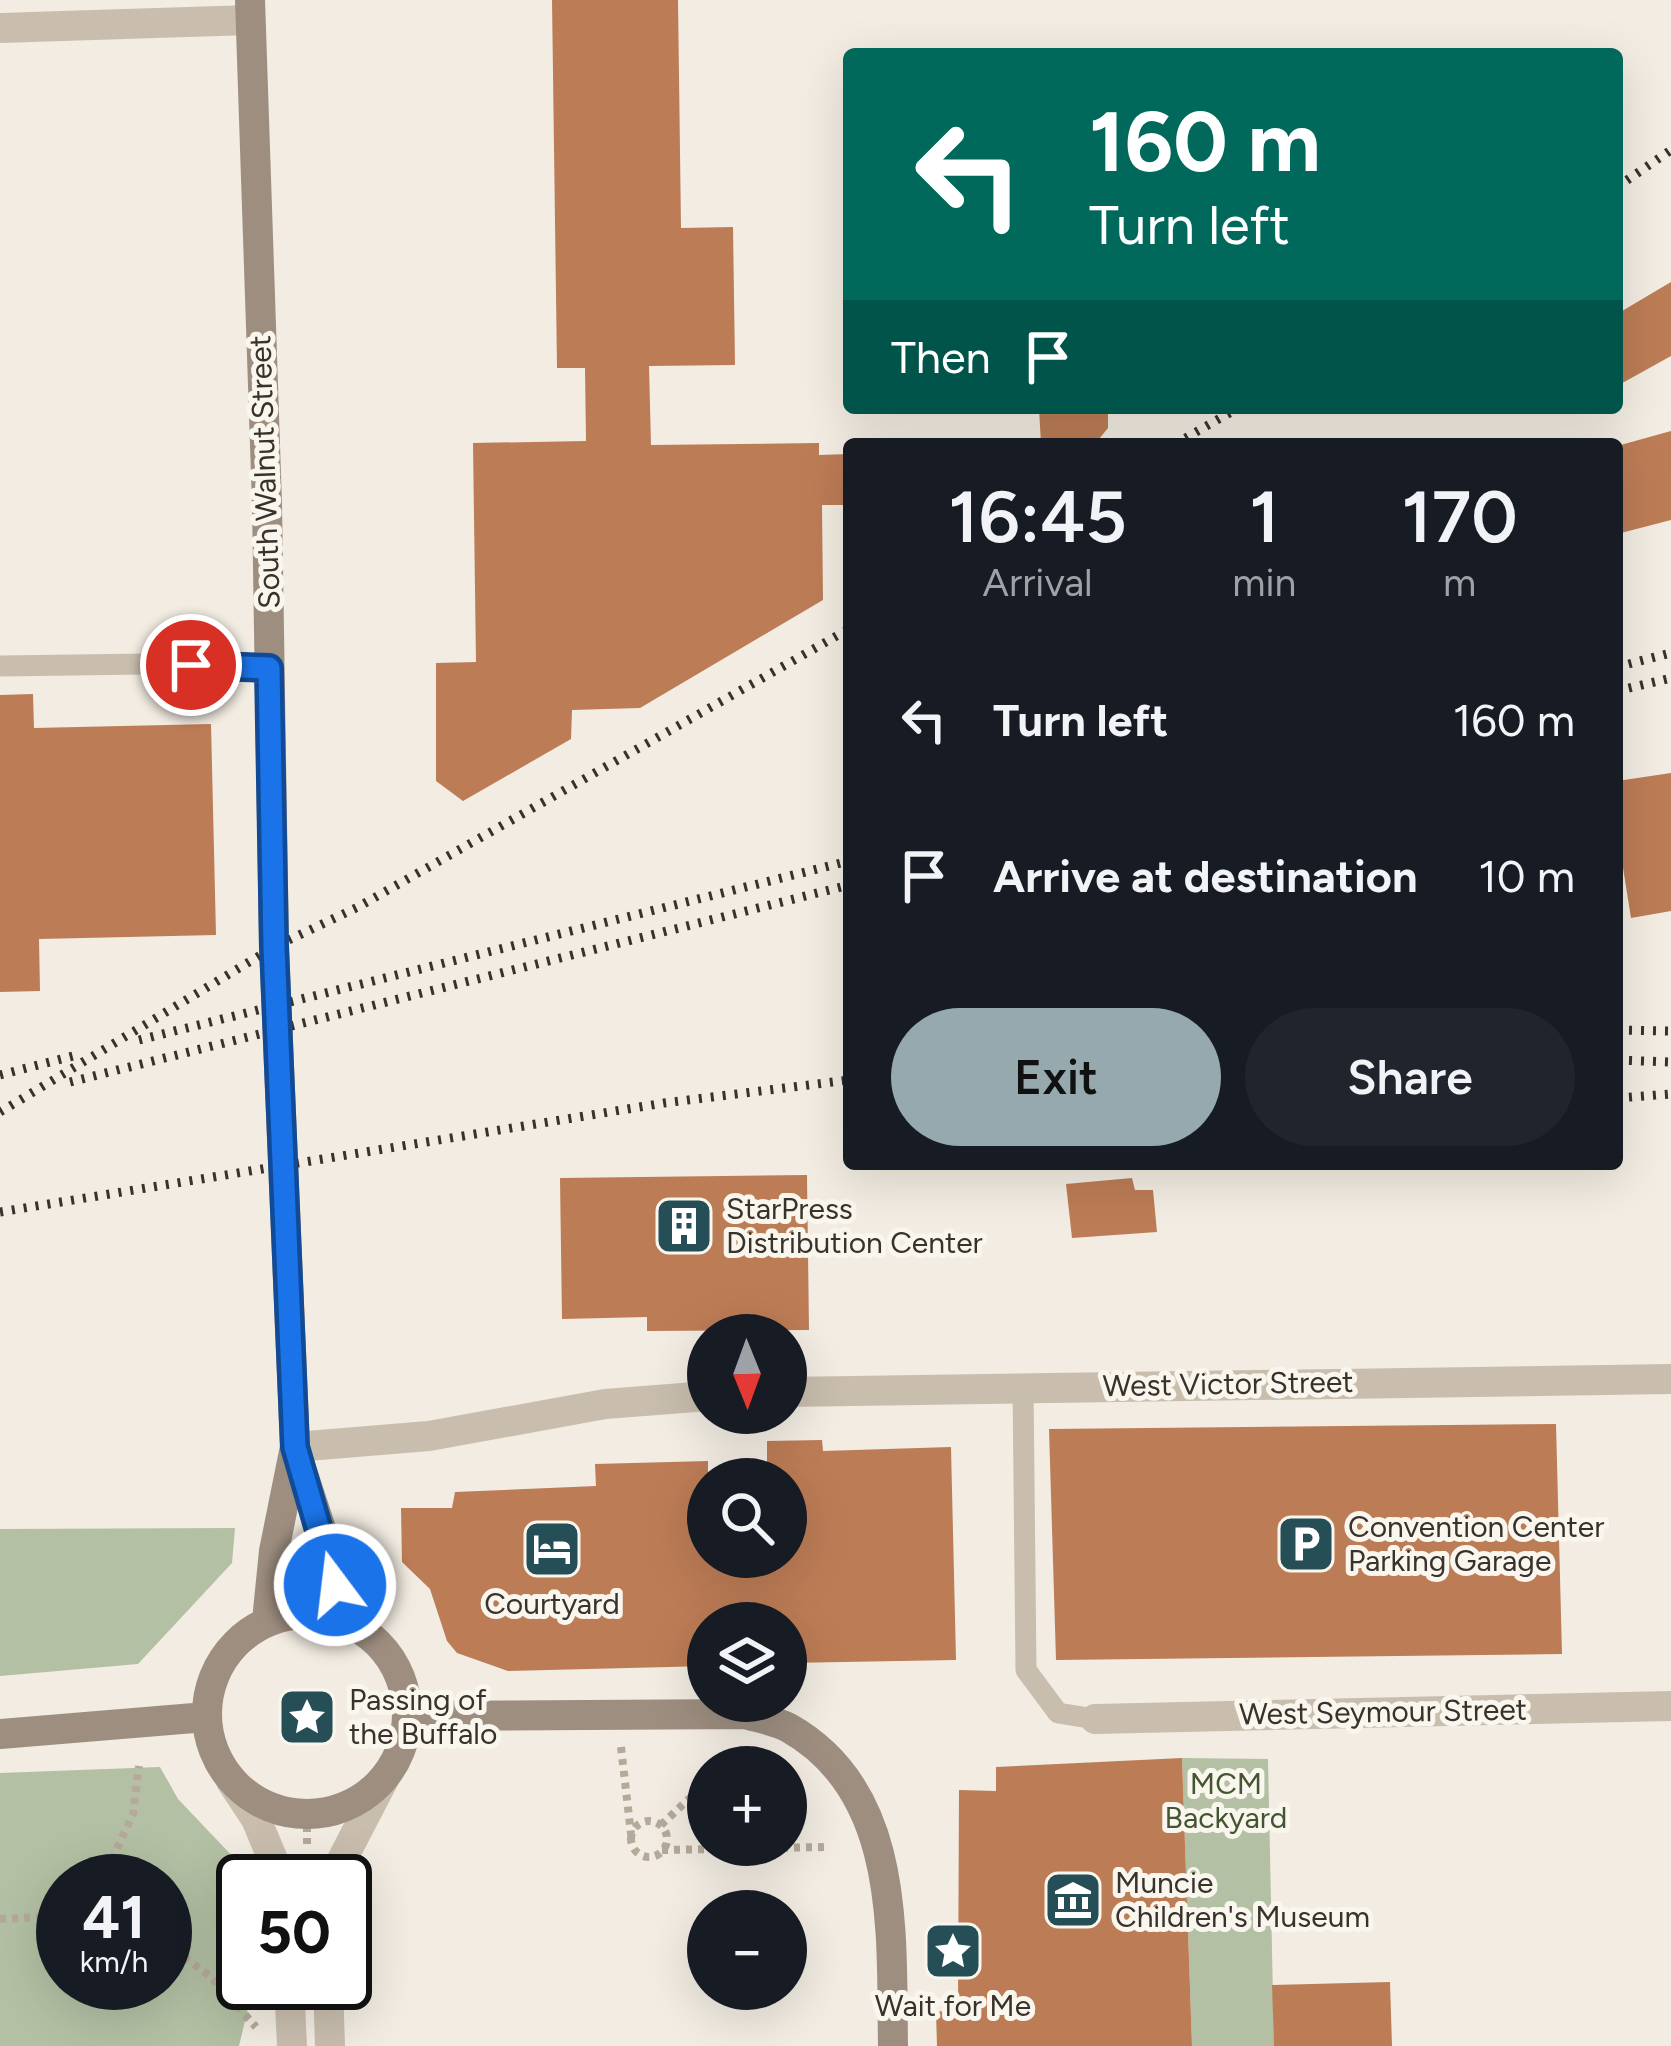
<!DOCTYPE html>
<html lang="en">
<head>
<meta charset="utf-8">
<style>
	:root { --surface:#171b24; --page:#20242c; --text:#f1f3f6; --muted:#9ea1a6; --accent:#95a9ae }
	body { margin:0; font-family:Figtree,sans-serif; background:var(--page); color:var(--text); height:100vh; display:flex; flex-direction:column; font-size:45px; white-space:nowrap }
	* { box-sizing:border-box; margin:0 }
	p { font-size:39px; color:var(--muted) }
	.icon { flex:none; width:66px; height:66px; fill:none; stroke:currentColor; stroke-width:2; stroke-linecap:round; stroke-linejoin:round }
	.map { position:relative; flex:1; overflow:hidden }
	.side { position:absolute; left:843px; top:438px; width:780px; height:732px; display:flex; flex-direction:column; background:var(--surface); border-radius:12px; box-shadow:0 12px 48px #0002 }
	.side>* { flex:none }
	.top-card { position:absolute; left:843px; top:48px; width:780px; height:366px; border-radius:12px; box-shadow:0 12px 48px #0002; background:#00695c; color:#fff; overflow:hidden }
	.needle { width:78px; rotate:179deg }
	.buttons { position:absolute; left:687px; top:1314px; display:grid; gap:24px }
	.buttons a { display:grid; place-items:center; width:120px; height:120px; border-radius:50%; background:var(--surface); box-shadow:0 12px 48px #0002; font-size:60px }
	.speed { position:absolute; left:36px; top:1854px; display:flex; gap:24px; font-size:60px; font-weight:700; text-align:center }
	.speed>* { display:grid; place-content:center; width:156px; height:156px; border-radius:50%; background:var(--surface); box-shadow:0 12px 48px #0002; line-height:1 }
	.speed small { font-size:30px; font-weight:400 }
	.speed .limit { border:6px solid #111; border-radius:18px; background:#fff; color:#111 }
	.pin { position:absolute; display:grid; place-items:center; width:102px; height:102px; color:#fff; margin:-51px; border:6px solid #fff; border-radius:50%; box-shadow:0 3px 12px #0007 }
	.me { position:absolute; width:132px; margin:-66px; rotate:345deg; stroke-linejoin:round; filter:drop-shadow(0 0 9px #0008) }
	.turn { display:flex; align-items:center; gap:42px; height:252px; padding:0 48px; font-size:54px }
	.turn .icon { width:156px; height:156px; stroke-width:2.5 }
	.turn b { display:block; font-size:84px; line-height:102px }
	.then { display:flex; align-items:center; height:114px; padding:0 48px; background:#0003; gap:24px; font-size:45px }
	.eta { display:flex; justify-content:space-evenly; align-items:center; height:204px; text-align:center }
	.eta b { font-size:72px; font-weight:600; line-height:84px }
	.primary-button { display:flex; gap:24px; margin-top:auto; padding:24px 48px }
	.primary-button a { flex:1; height:138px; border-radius:72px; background:var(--accent); color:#111; font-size:48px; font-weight:600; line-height:138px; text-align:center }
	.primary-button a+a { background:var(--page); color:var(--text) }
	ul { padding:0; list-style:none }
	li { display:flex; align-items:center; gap:36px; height:156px; padding:0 48px }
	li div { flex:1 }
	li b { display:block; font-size:45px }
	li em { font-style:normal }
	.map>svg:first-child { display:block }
</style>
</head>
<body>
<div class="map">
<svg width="1671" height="2046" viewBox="0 0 1671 2046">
	<rect width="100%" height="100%" fill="#f2ece2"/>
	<path fill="#b3c0a3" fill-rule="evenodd" d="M235,1528L232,1563L138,1664L0,1676V1529Z
		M1182,1758L1268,1759L1274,2046H1192Z
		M160,1767L178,1799L237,1861L247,1881H243V1983H254L239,2046H0V1773ZM63,1881H165V1983H63Z"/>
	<path fill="#bc7c56" d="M552,0H678L681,228L733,227L735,365L649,366L651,445L819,443V455L849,454V505H822L823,600L640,708L572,710L571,739L463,801L436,781V663L476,662L473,443L586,441L585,368H557Z
		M1671,282V356L1617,386V314Z
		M1039,408H1108V428L1095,444H1041Z
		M1671,431V520L1617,534V446Z
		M33,694L34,728L211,724L216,935L39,939L40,991L0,992V695Z
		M1671,773V911L1631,918L1617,830V781Z
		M807,1175L809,1330L647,1331V1317L562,1319L560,1178Z
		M1132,1178L1135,1190H1153L1157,1232L1072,1238L1066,1184Z
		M1556,1424L1562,1654L1056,1660L1049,1429Z
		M822,1440L823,1451L951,1447L956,1660L786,1663V1623H708V1666L508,1671L457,1653L447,1641L430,1589L402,1562L401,1508H452L455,1492L596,1486L595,1464L708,1461V1557H786V1479H767V1441Z
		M1182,1758L1192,2046H937L936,2012L958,2009L959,1790L996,1791V1767Z
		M1390,1982L1392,2046H1274L1272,1985Z"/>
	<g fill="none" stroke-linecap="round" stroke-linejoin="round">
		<path stroke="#b5a999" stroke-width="8" stroke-dasharray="6 6" stroke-linecap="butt" d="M621,1747L631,1834
			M723,1767L743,1749
			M631 1839a18 18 0 1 1 36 0a18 18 0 1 1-36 0Z
			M661,1825L708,1781
			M307,1826V1850
			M662,1850L825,1847
			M102,1881L133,1814L139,1766
			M0,1919L63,1916
			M165,1943L211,1977L256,2027"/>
		<path stroke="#c9beae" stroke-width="21" d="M0,666L220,663L270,668
			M1023,1386L1026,1670L1058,1713L1095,1719"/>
		<path stroke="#c9beae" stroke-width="30" d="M0,28L250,20
			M1095,1719L1671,1706"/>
		<path stroke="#c9beae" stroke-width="30" d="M786,1392L1671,1379
			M295,1447L429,1436L605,1404L708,1396
			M231,1781L256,1819L282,1881
			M331,1881L384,1779
			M289,1983L292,2046
			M328,1983L330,2046"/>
		<path stroke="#9d8e80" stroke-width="30" d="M250,0L267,504L274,947L295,1447L274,1551L267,1621
			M296,1453L328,1550L343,1619
			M207 1714a100 100 0 1 1 200 0a100 100 0 1 1-200 0Z
			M408,1716L745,1714C759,1718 776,1721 789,1728C902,1792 891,1935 893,2046
			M0,1734L206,1717"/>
		<path stroke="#39322c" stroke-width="9" stroke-dasharray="3 9" stroke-linecap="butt" d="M1617,187L1671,150
			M1175,444L1238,408
			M1617,667L1671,653
			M1617,691L1671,678
			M1617,1030L1671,1031
			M139,1040L849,861
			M1617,1060L1671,1062
			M0,1075L81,1054
			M70,1082L849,885
			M1617,1098L1671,1094
			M0,1112L274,947L358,907L849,629
			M0,1212L664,1103L849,1080"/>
	</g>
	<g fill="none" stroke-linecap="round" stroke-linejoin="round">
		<defs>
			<path id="route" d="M191,665L269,668L274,947L295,1447L335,1585"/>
		</defs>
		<use href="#route" stroke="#114b97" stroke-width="30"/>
		<use href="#route" stroke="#1a73e8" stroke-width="21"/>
	</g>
	<defs>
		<symbol id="building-square" viewBox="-11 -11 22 22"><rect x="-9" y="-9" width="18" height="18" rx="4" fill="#254e57" stroke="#f9f6ee"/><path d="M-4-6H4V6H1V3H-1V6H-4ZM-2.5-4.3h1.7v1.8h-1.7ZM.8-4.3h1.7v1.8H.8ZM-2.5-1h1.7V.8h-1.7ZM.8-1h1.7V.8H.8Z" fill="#fff"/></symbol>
		<symbol id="parking-square" viewBox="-11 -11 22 22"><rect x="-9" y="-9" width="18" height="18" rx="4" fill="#254e57" stroke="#f9f6ee"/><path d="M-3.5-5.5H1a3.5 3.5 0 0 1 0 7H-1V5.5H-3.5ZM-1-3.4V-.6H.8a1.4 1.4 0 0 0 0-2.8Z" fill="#fff"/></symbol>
		<symbol id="hotel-square" viewBox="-11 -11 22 22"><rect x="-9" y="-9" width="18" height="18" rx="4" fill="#254e57" stroke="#f9f6ee"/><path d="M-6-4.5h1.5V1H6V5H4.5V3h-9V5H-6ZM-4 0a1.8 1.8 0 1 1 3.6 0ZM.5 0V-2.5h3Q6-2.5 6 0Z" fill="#fff"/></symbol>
		<symbol id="sight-square" viewBox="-11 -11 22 22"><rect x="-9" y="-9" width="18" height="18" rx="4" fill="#254e57" stroke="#f9f6ee"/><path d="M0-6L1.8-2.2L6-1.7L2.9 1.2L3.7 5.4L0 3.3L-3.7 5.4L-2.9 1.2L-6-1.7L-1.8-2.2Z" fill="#fff"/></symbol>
		<symbol id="museum-square" viewBox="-11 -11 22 22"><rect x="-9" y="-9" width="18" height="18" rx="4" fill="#254e57" stroke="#f9f6ee"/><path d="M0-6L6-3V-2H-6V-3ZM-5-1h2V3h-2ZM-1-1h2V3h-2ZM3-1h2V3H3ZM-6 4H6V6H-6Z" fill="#fff"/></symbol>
	</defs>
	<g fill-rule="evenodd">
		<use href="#building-square" x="651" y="1193" width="66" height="66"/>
		<use href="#parking-square" x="1273" y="1511" width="66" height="66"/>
		<use href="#hotel-square" x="519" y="1516" width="66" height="66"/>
		<use href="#sight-square" x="274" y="1684" width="66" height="66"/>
		<use href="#museum-square" x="1040" y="1867" width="66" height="66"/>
		<use href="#sight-square" x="920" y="1918" width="66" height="66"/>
	</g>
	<g text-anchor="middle" stroke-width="10" stroke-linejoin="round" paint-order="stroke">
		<g font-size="30" fill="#39322c" stroke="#f9f6ee">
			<text transform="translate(265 472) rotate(-92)" y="10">South Walnut Street</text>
			<text transform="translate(1228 1384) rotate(-1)" y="10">West Victor Street</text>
			<text transform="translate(1383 1712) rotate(-1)" y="10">West Seymour Street</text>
		</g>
		<g font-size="30" fill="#39322c" stroke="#f9f6ee" text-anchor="start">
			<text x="726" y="1219">StarPress<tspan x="726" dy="34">Distribution Center</tspan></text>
			<text x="1348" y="1537">Convention Center<tspan x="1348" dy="34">Parking Garage</tspan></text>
			<text x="552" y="1614" text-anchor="middle">Courtyard</text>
			<text x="349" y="1710">Passing of<tspan x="349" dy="34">the Buffalo</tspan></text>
			<text x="1115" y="1893">Muncie<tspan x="1115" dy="34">Children's Museum</tspan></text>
			<text x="953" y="2016" text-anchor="middle">Wait for Me</text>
		</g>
		<g font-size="30" fill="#445532" stroke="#f9f6ee">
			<text x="1226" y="1794">MCM<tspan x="1226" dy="34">Backyard</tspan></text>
		</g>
	</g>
</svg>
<div class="buttons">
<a><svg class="needle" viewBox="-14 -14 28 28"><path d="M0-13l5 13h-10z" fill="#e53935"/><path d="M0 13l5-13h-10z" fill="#9ea1a6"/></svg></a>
<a><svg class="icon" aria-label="search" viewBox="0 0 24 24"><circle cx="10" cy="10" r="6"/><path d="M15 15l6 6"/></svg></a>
<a><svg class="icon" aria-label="layers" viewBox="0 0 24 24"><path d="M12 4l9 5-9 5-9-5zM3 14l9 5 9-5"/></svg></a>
<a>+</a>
<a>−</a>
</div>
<div class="speed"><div>41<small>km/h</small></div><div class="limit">50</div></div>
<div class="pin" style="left:191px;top:665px;background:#d93025"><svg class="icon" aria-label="arrive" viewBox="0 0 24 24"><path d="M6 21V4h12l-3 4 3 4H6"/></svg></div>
<svg class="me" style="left:335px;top:1585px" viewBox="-20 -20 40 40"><circle r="17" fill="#1a73e8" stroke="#fff" stroke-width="3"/><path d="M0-11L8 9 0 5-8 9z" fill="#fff"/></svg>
<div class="top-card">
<div class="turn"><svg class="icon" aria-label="left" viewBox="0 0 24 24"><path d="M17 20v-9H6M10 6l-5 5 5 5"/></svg><div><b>160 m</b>Turn left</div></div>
<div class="then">Then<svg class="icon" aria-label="arrive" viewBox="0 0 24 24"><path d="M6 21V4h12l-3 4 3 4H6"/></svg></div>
</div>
<section class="side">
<div class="eta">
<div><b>16:45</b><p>Arrival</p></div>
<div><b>1</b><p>min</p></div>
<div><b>170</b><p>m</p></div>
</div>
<ul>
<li><svg class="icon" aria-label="left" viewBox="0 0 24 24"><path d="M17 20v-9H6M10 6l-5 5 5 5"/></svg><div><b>Turn left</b></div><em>160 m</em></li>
<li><svg class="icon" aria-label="arrive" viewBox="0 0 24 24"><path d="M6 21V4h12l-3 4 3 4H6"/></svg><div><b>Arrive at destination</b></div><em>10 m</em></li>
</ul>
<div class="primary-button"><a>Exit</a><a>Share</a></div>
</section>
</div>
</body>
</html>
